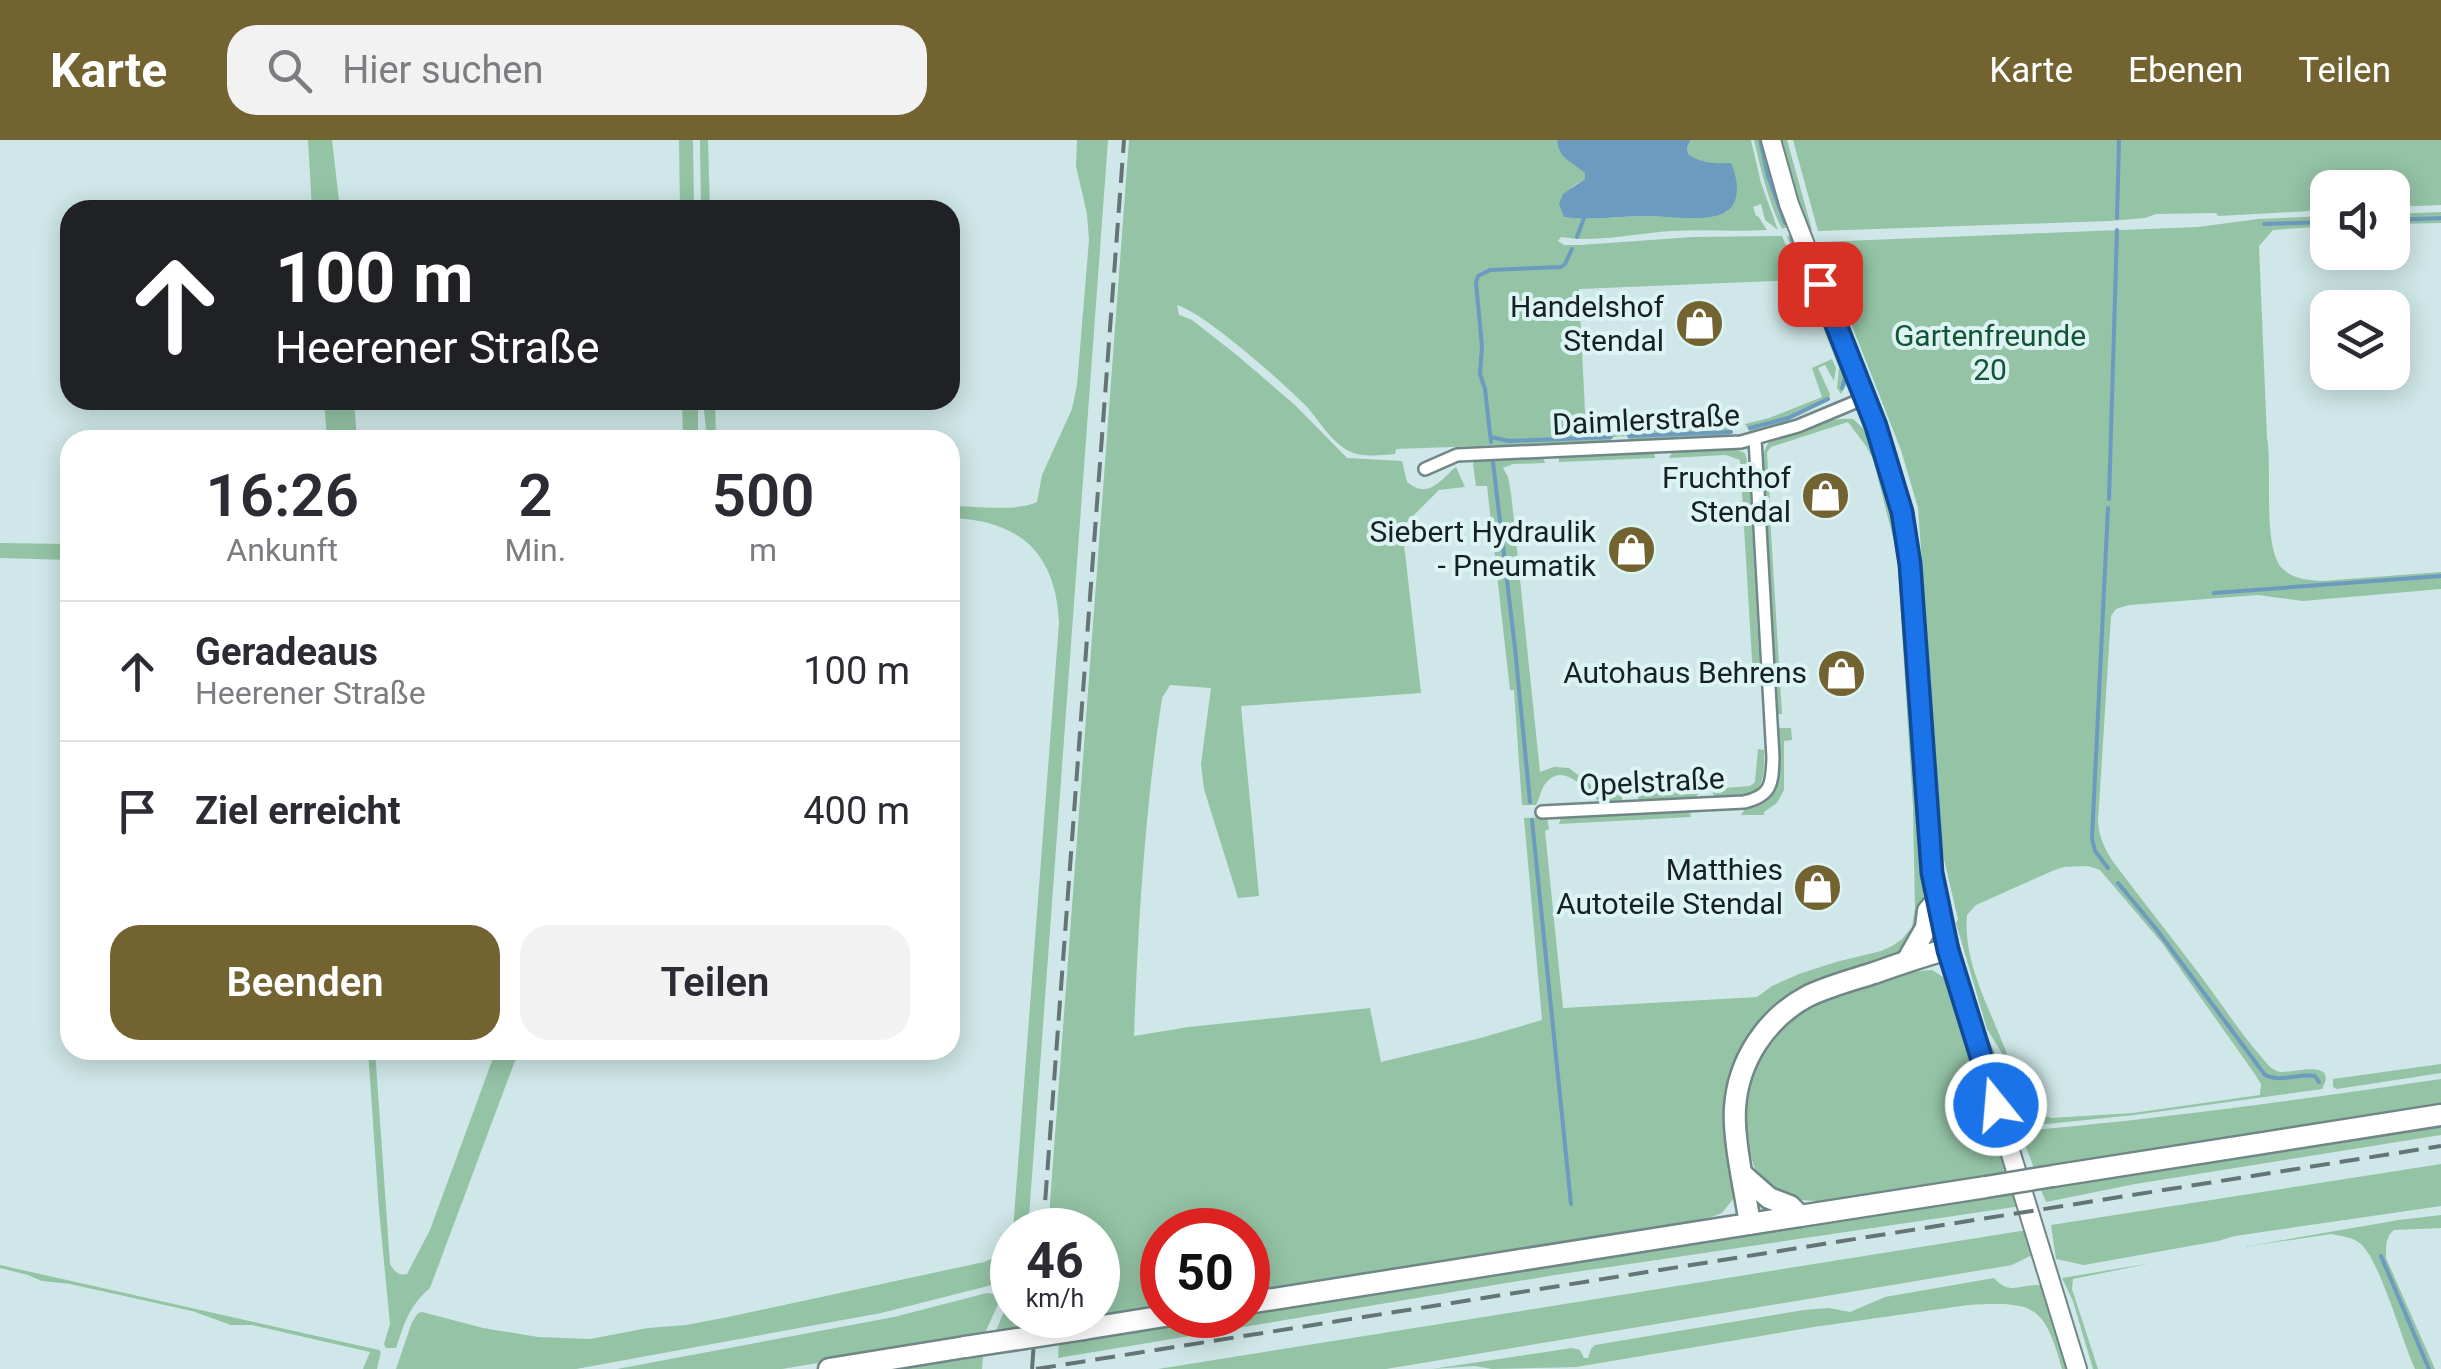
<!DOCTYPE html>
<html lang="de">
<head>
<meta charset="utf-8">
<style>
	:root { --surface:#fff; --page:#f2f2f3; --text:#2b2b33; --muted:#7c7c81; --line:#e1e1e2; --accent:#726330 }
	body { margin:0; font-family:Roboto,sans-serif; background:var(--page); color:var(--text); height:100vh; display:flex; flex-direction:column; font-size:38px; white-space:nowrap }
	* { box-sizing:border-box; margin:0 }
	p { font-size:32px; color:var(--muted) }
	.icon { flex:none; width:55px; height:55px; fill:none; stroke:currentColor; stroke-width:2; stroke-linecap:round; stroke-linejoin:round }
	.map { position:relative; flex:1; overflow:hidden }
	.side { position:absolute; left:60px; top:290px; width:900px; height:630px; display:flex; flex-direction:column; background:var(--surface); border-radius:30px; box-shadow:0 5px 25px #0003 }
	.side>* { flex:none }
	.hud { position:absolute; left:60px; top:60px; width:900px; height:210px; border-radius:30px; box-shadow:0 5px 25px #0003; background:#202124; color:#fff; overflow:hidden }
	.buttons { position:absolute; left:2310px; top:30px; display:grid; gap:20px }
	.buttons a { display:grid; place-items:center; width:100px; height:100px; border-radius:20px; background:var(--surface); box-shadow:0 5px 25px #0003; font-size:50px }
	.speed { position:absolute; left:990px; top:1068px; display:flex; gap:20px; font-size:50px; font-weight:700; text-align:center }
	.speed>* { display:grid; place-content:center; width:130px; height:130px; border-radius:50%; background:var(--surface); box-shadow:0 5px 25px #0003; line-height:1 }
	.speed small { font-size:25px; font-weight:400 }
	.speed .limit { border:15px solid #d22; background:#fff; color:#111 }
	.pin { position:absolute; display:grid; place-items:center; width:85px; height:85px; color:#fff; margin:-42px; border-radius:20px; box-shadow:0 5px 15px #0006 }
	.me { position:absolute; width:110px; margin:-55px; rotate:343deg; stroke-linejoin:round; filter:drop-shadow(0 0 8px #0008) }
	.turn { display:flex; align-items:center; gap:35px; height:210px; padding:0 50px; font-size:45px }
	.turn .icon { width:130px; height:130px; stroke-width:2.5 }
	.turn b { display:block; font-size:70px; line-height:85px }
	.eta { display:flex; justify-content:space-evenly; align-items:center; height:170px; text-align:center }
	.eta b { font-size:60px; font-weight:600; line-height:70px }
	.primary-button { display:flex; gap:20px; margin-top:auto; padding:20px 50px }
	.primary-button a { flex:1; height:115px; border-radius:30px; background:var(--accent); color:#fff; font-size:40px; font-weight:600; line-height:115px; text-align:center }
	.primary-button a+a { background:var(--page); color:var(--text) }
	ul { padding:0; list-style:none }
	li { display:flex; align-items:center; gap:30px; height:140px; padding:0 50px; border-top:2px solid var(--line) }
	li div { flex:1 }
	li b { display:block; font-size:38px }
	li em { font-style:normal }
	header { display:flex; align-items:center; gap:60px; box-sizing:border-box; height:140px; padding:0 50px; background:var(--accent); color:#fff }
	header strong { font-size:48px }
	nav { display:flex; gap:55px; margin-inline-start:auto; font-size:35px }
	.search { width:700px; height:90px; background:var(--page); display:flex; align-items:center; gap:25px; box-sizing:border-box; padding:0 35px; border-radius:30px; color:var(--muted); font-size:38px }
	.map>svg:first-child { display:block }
</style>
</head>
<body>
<header>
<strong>Karte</strong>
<div class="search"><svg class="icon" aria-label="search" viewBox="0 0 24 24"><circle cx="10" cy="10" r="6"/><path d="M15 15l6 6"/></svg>Hier suchen</div>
<nav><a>Karte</a><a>Ebenen</a><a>Teilen</a></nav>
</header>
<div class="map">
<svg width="2441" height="1229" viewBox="0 0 2441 1229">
	<rect width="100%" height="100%" fill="#cfe7e8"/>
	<path fill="#94c3a5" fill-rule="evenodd" d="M308,0H332L340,70H312Z
		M679,0H693L694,70H680Z
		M700,0H708L710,70H701Z
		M1077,0H1108L1028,1090H1013L1059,483C1056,413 1020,380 950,378V366C974,366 1017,372 1037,362L1042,335L1072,269L1077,245L1089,100L1087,74L1076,26Z
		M1129,0H1557C1558,19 1572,21 1585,32V39L1572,47L1564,77C1592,81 1618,76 1645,76C1673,75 1699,79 1727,72L1719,24L1696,20L1688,14L1687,7L1691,0H1751L1761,43L1778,90L1765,80L1761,64L1753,67L1756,76H1758L1767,90C1735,92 1703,89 1672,91C1635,93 1598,103 1561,97L1558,101L1564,105H1580L1693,97L1782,96L1800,140L1579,149L1586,292H1605V295H1609L1610,292L1731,285L1732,291L1729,296L1629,300L1627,296L1612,297L1611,301L1396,309L1395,314C1381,315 1362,318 1349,311C1331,302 1319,280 1306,266C1284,243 1203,172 1177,165L1179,175L1192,180L1238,216L1296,266L1347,318L1402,321L1407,342C1429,360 1440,340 1456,327L1465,347L1439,350L1402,387L1421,553L1241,566L1259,756L1238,758L1204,649L1201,624L1211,548L1170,545L1162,558C1145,670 1138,782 1134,896L1189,887L1370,868L1381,922L1477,899L1542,880L1524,678L1547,677L1549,689L1545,691L1563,868L1757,857L1772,846L1799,834L1836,822L1881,811L1892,806L1902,799L1912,787L1915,768L1913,667L1898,428L1894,401L1873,319L1866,306L1848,282L1771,307L1767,312L1770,363L1765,362C1761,343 1757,317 1770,301C1796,292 1826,276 1853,279L1871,296L1901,393L1924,728L1923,775L1909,806L1753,893L1733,1059L1722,1073L1706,1079L1576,1104L1248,1155V1090H1162V1169L1102,1178L1101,1175L1061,1181V1175H1098V1090H1048Z
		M1754,0H1766L1789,87L1782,89C1768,61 1761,30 1754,0Z
		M1777,0H1787L1812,90L1810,91L1803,87Z
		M1793,0H2441V65L2393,67L2392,48H2328L2327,70L2218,76L2216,73L2156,74L2145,78L2109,81L1818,91Z
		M2441,72V83L2393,84V74Z
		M2327,76V86L2273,90L2259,106L2267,298C2273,329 2261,411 2284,430C2294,439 2309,440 2322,441L2441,432V449L2303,461L2257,455L2129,465L2116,469L2111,476L2098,681C2099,698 2105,710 2114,723C2143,762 2174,800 2203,839C2223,866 2241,894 2263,919C2268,925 2273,931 2281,932C2293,933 2339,918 2322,949L2134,975L2047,984L2018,982L2002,913L1987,889L1956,783L1958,779L1943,715L1918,368L1901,310L1819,102L2198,87L2258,79ZM2088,726L2100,730L2162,803L2252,930L2261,944L2260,955L2133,973L2051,978L2027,970L2021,965C2015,944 2011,923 2003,904C1987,863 1963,820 1967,775L1976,765L2052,731L2064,727Z
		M1792,95L1847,230L1848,242L1841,254L1837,248L1839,228L1787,96Z
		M1832,219L1836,228L1834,241L1825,225L1818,228L1830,254L1828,261L1788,281L1750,292L1745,284L1769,278L1822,257L1812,228Z
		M324,260H354L357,300H327Z
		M682,260H698V300H683Z
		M703,260H715L716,300H707Z
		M1734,309L1745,313L1749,329L1760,531L1753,536L1740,320L1726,315L1669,318L1673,311Z
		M1654,312L1655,318L1559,322V317L1562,316Z
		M1543,317L1545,323L1513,324L1503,328L1508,337L1511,353L1540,632L1554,627L1569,628L1600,652L1622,653V660L1601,662C1586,653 1565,620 1546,643C1541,648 1540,658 1536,665H1522L1514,550H1510L1487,346H1476L1473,324L1475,320Z
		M1770,376L1782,574H1778L1776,570L1765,380Z
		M0,403L70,404V420L0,418Z
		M1779,588H1791L1792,600L1784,601V650L1777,663L1764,672V675H1741L1745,669C1789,664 1779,625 1776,593Z
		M1758,609L1764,610C1765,656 1758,657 1714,656L1712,649L1750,646L1755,642Z
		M1699,650L1696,658L1639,660L1635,652Z
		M1685,672L1690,673L1691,677L1559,684L1561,677Z
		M1932,830L1943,837L1955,856L2011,1031L1972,1037V1040C1924,1048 1820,1074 1776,1053C1757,1044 1752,1022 1748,1003C1737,948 1763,887 1815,862C1828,856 1844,853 1858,848C1883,840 1906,831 1932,830Z
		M1982,886L1999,921L2014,980L2005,971Z
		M368,910H375L390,1124C394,1131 398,1136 407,1134L430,1090L496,910H519L430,1148C409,1166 405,1182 396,1208H386L384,1204L390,1184L379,1070Z
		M2441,924V933L2337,949L2333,947V939Z
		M2441,939V967L2067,1025L2065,1022L2034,1028L2022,997L2033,990C2170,978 2305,959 2441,939Z
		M2441,983V995L2135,1044L2046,1062L2041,1050L2065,1046V1044Z
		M2441,1024V1066L2235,1096L2218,1101L2084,1125L2056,1119L2051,1085Z
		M2017,1053L2021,1066L1555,1135L1058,1218L1059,1203L1101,1197V1194L1220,1175H1248V1171L1777,1090L1968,1057L1972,1061Z
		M2441,1075V1088L2394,1090C2385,1097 2386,1108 2386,1118L2435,1229H2415C2402,1201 2381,1123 2361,1104C2353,1097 2341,1096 2331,1094L2243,1107L2399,1080Z
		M2027,1090L2032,1115L2012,1125L1386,1229H1158Z
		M1012,1100V1175H1021V1187L996,1191L1007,1164Z
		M1001,1115V1137L992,1145L881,1173L576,1229H396L412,1182L418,1173L422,1172L483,1188L538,1197L590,1199L648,1188L686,1185L728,1177L984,1122Z
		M2152,1123L2073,1139L2072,1149L2098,1229H2093L2073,1161L2062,1138Z
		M0,1125L379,1210L381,1212L377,1229H363L370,1212L252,1185H231L192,1171L70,1144L42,1141L28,1135L0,1128Z
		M1994,1138C2012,1158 2024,1141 2044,1146L2071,1229H2062C2044,1163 2033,1162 1968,1165L1814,1187L1576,1227L1492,1229L1475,1226L1432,1229L1572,1208L1580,1210L1584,1218H1588L1591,1209L1595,1205L1804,1170L1829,1168L1850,1172L1885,1157Z
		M987,1153L1000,1155V1160L985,1193L949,1198L948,1201L782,1229H617L894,1177Z
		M983,1216L982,1229H874L948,1219L950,1222Z"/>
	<path fill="#6d9bbf" d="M1557,0H1691L1687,7L1688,14C1700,23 1716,24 1731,23C1738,38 1742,64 1724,73C1703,83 1666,75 1644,76C1617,76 1591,81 1564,77L1559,64L1563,54L1585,39V33C1572,21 1558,19 1557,0Z"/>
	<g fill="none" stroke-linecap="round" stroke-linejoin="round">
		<path stroke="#6d9bbf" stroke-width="4" d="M1760,0L1768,36L1785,83
			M2117,78L2119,0
			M2392,80L2441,78
			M2264,84L2328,82
			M1577,97L1584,78
			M1792,99L1824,178
			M1841,219L1845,238L1842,248
			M1750,288L1788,278L1828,259
			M1629,296L1731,292
			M1491,297L1509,301L1611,297
			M1491,302L1485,249L1480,234L1482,206L1476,143L1478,136L1490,130L1561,127L1565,124L1572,109
			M1493,322L1515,508L1530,662
			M2109,359L2117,90
			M2108,368L2092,698L2095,711L2108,728
			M2214,453L2441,436
			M1532,680L1571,1064
			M2118,743L2157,790L2265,935C2281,943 2298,933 2315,936L2319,942
			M2381,1116L2429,1229"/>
		<defs>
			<path id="minor" d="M1425,329L1457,315L1741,302L1798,286L1865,258
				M1542,672L1744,662C1772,656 1772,643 1773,618L1755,299"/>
			<path id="secondary" d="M1771,0L1789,64L1876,286L1903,372L1910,424L1930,718L1936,762L1948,809L2077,1229"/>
			<path id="primary" d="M1907,821L1926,788L1928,771L1936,762
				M1744,1036L1769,1058L1790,1066L1800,1076
				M1750,1084C1745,1050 1733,1001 1735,968C1738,921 1766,878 1808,856C1829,846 1852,840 1874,833C1899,824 1923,816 1948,809
				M1248,1163L1800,1076
				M1084,1189L1171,1175
				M829,1229L965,1207"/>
			<path id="trunk" d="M2053,1036L2441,975
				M1800,1076L1986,1047"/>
		</defs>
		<use href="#minor" stroke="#708687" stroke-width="16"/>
		<use href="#secondary" stroke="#708687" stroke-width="22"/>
		<use href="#primary" stroke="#708687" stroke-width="25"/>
		<use href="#trunk" stroke="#708687" stroke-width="25"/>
		<use href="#minor" stroke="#fff" stroke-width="11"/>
		<use href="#secondary" stroke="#fff" stroke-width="18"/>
		<use href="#primary" stroke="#fff" stroke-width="20"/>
		<use href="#trunk" stroke="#fff" stroke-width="20"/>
		<path stroke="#657474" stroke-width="4" stroke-dasharray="20 10" stroke-linecap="butt" d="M1043,1090L1124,0
			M1032,1229L1036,1175
			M1036,1229L2441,1006"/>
		<defs>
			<path id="primary-bridge" d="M965,1207L1084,1189"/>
			<path id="trunk-bridge" d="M1986,1047L2053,1036"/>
		</defs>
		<use href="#primary-bridge" stroke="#708687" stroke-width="25" stroke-linecap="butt"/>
		<use href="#trunk-bridge" stroke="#708687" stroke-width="25" stroke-linecap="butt"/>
		<use href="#primary-bridge" stroke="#fff" stroke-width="20"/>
		<use href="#trunk-bridge" stroke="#fff" stroke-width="20"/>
	</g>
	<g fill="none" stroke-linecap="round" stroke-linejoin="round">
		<defs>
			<path id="route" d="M1820,144L1876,286L1902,372L1910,424L1932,733L1948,810L1996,965"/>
		</defs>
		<use href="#route" stroke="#114b97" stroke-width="25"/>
		<use href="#route" stroke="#1a73e8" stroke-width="18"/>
	</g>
	<defs>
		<symbol id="shop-disc" viewBox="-11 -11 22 22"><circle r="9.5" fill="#726330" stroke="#ddf4f5"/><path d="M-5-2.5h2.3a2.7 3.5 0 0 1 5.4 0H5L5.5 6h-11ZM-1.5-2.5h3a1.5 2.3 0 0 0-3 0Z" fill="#fff"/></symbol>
	</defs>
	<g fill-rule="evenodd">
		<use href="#shop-disc" x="1672" y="156" width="55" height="55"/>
		<use href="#shop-disc" x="1798" y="328" width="55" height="55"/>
		<use href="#shop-disc" x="1604" y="382" width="55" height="55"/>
		<use href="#shop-disc" x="1814" y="506" width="55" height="55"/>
		<use href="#shop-disc" x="1790" y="720" width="55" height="55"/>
	</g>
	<g text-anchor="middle" stroke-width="8" stroke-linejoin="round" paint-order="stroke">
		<g font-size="30" fill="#182121" stroke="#ddf4f5" text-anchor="end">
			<text x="1664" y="177">Handelshof<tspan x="1664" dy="34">Stendal</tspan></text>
			<text x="1791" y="348">Fruchthof<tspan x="1791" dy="34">Stendal</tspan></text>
			<text x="1596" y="402">Siebert Hydraulik<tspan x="1596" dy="34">- Pneumatik</tspan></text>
			<text x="1807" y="543">Autohaus Behrens</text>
			<text x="1783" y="740">Matthies<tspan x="1783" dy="34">Autoteile Stendal</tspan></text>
		</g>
		<g font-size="30" fill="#155434" stroke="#ddf4f5">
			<text x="1990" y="206">Gartenfreunde<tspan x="1990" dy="34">20</tspan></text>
		</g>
		<g font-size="30" fill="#182121" stroke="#ddf4f5">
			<text transform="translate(1646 280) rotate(-3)" y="10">Daimlerstraße</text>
			<text transform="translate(1652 642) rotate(-3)" y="10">Opelstraße</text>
		</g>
	</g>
</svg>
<div class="buttons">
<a><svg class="icon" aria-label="sound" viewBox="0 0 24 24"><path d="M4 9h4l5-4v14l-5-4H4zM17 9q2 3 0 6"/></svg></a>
<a><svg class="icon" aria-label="layers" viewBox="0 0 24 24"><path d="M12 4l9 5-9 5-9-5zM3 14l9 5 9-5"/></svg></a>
</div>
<div class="speed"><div>46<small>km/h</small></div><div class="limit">50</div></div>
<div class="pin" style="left:1820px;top:144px;background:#d93025"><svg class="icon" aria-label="arrive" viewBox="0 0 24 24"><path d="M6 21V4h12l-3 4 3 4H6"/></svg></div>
<svg class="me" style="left:1996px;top:965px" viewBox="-20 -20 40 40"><circle r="17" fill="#1a73e8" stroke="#fff" stroke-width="3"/><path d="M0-11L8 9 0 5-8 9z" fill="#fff"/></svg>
<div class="hud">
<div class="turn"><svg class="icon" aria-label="ahead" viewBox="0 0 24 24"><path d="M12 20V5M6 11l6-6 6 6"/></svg><div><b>100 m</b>Heerener Straße</div></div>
</div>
<section class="side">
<div class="eta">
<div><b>16:26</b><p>Ankunft</p></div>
<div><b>2</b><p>Min.</p></div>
<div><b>500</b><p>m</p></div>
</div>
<ul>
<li><svg class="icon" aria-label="ahead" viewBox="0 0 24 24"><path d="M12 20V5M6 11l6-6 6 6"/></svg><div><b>Geradeaus</b><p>Heerener Straße</p></div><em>100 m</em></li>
<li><svg class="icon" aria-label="arrive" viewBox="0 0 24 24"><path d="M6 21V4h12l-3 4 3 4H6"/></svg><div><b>Ziel erreicht</b></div><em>400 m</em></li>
</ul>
<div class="primary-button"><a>Beenden</a><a>Teilen</a></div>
</section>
</div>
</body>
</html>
